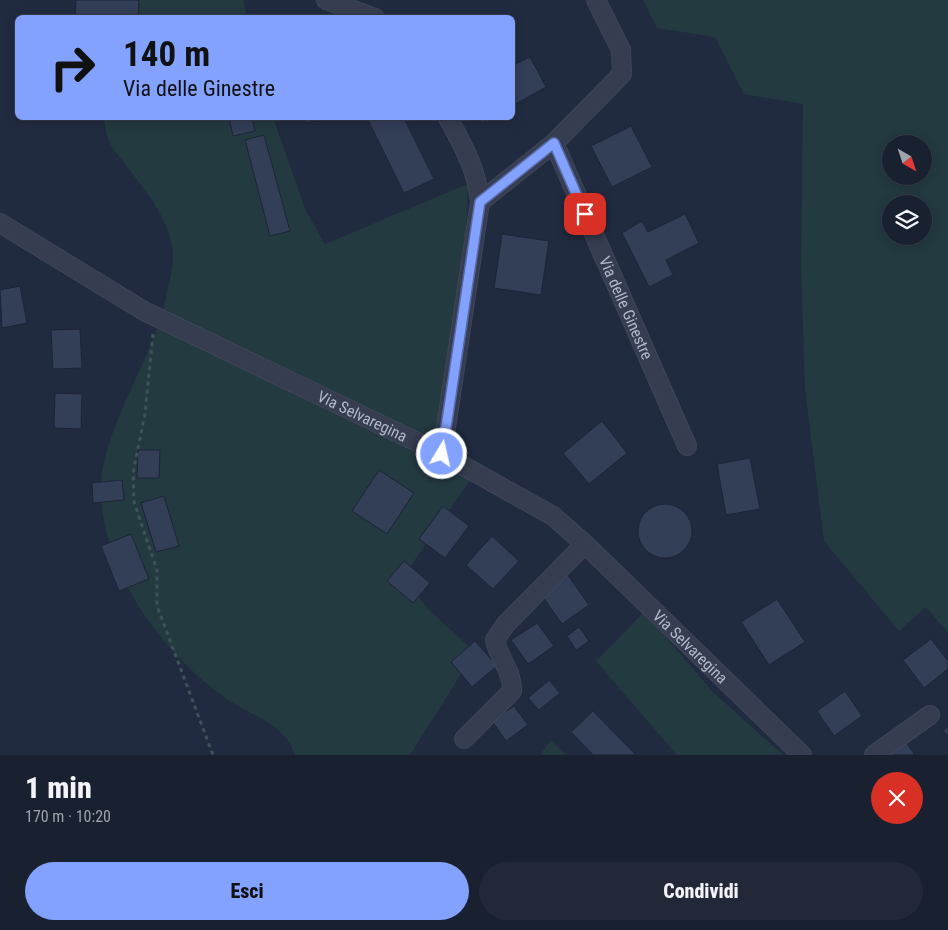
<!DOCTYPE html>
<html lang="it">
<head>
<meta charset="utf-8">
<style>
	:root { --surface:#192030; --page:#222838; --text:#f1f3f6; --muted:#9fa3ab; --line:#373e4c; --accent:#83a2ff }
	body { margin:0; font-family:"Roboto Condensed",sans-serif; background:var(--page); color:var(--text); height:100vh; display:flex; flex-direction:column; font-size:19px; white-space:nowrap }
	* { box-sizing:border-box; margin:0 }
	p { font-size:16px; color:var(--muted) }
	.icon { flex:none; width:28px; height:28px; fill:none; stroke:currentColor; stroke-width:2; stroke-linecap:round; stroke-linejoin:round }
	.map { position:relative; height:755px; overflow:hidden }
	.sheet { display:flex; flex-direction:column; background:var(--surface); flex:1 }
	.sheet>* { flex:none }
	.top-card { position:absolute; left:15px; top:15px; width:500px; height:105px; border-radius:8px; box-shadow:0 2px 12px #0003,0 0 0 1px var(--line); background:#83a2ff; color:#111; overflow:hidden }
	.needle { width:32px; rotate:141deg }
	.controls { position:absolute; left:882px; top:135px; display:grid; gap:10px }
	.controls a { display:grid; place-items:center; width:50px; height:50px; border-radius:50%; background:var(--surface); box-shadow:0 2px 12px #0003,0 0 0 1px var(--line); font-size:25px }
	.pin { position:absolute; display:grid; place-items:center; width:42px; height:42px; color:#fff; margin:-21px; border-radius:10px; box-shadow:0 2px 8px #0006 }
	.me { position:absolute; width:55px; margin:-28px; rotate:9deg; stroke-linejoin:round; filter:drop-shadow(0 0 4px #0008) }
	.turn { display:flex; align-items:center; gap:18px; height:105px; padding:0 25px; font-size:22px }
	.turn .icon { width:65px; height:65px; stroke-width:2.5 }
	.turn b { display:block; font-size:35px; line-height:42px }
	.round { display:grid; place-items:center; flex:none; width:52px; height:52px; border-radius:26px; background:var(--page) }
	.overview { display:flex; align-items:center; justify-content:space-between; height:85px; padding:0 25px }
	h1 { font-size:30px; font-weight:800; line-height:38px }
	.cta { display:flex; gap:10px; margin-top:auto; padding:10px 25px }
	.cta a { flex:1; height:58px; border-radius:30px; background:var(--accent); color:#111; font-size:20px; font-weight:800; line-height:58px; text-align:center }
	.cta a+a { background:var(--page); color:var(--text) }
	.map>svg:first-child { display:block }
</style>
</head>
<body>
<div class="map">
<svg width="948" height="755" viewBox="0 0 948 755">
	<rect width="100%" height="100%" fill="#212b40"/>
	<path fill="#233a41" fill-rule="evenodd" d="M113,0H243L247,17L108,18Z
		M643,0H948V633L926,607L899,631L824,541L805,389L801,265L803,104L744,94L715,37L657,28ZM891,144H924V176H891ZM891,204H924V236H891Z
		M104,118H273L306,211L325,244L468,184L464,279L450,407L455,430L471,479L403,577L429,610L475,652L410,755H295C284,721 249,716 224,697C180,665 139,617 118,567C106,538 96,499 103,467C115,409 151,359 165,302C168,287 173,271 173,257C173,221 143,189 123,161C119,156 113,150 110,143C106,135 105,126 104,118Z
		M644,612L713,692L783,755H677L596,661Z
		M551,740L566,755H540Z"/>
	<path fill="#333e57" stroke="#1d2437" d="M76,0H139L138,18L75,15Z
		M530,57L546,87L512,106V66Z
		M229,118H252L255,131L233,136Z
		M305,118H326L306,123Z
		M367,118H404L434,179L404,193Z
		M479,118H491L482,123Z
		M631,126L652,167L612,187L591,146Z
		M264,135L290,231L270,236L245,140Z
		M685,214L699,243L666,260L673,275L649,287L622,233L642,221L648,232Z
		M502,234L549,241L541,295L494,288Z
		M20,286L27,323L2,328L0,290Z
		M80,329L82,368L53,369L51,330Z
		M55,393L82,394L81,429L54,428Z
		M602,421L627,453L589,484L563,453Z
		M138,450H160L159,478H137Z
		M750,458L760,509L726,515L717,464Z
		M379,470L414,493L387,534L352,511Z
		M122,480L124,500L93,503L92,483Z
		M164,496L179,546L156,552L141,503Z
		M638 531a27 27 0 1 1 54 0a27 27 0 1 1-54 0Z
		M443,506L469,526L445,558L419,539Z
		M131,534L149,579L119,591L101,546Z
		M492,536L519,561L493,589L466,565Z
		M404,561L430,583L413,603L387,581Z
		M567,574L589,605L562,624L540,593Z
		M777,599L805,642L769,665L741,622Z
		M537,623L554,646L528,664L511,640Z
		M579,627L589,641L576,650L567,636Z
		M931,639L948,661V669L924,688L903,660Z
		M475,641L497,666L472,687L451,662Z
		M549,680L560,693L539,710L528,698Z
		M845,691L862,716L834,736L817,711Z
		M514,706L528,725L506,741L492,721Z
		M593,711L636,755H593L571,732Z
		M948,727V737L943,730Z
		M905,741L915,755H885Z"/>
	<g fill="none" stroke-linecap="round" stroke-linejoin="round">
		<defs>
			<g id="minor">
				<path d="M326,0L375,18"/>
				<path id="s1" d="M554,143L687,446"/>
				<path d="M480,202L554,143L622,74L621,50L596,0"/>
				<path id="s2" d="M0,223L144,311L442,454L553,516L585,544L802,755"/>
				<path d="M442,454L480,202C477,170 463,145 448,118"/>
				<path d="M464,739L512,691C513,672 499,659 495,640L505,625L585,544"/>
				<path d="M874,755L930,715"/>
			</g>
		</defs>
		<use href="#minor" stroke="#3f4659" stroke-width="20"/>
		<path stroke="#3d5359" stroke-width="3" stroke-dasharray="4 4" stroke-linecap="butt" d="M153,334L145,414L133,473L134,502L157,570V606L213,755"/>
		<use href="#minor" stroke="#363d50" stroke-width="18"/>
	</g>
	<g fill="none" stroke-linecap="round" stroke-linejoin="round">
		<defs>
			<path id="route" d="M442,454L480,202L554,143L585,214"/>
		</defs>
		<use href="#route" stroke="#5569a6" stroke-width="12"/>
		<use href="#route" stroke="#83a2ff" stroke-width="9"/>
	</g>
	<g text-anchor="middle" stroke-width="5" stroke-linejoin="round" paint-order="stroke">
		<g font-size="16" fill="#b2b8cb" stroke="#1b2235">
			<text dy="6" stroke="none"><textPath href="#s1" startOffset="180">Via delle Ginestre</textPath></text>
			<text dy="6" stroke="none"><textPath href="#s2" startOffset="411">Via Selvaregina</textPath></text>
			<text dy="6" stroke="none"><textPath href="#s2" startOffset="816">Via Selvaregina</textPath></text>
		</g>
	</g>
</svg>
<div class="controls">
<a><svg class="needle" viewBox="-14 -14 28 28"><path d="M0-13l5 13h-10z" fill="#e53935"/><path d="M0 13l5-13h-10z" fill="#9fa3ab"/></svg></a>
<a><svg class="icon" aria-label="layers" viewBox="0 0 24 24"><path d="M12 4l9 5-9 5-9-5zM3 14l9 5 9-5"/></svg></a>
</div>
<div class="pin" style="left:585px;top:214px;background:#d93025"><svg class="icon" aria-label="arrive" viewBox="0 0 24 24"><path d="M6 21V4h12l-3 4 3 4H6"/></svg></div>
<svg class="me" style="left:442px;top:454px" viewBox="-20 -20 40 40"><circle r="17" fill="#83a2ff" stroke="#fff" stroke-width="3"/><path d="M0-11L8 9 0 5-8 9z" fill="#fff"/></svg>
<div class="top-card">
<div class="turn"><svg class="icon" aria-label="right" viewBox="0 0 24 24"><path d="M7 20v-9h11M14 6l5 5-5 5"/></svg><div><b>140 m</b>Via delle Ginestre</div></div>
</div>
</div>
<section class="sheet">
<div class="overview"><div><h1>1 min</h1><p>170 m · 10:20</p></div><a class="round" style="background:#d93025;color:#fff"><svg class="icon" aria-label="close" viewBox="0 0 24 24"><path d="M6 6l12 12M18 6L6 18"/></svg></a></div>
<div class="cta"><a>Esci</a><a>Condividi</a></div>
</section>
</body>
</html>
